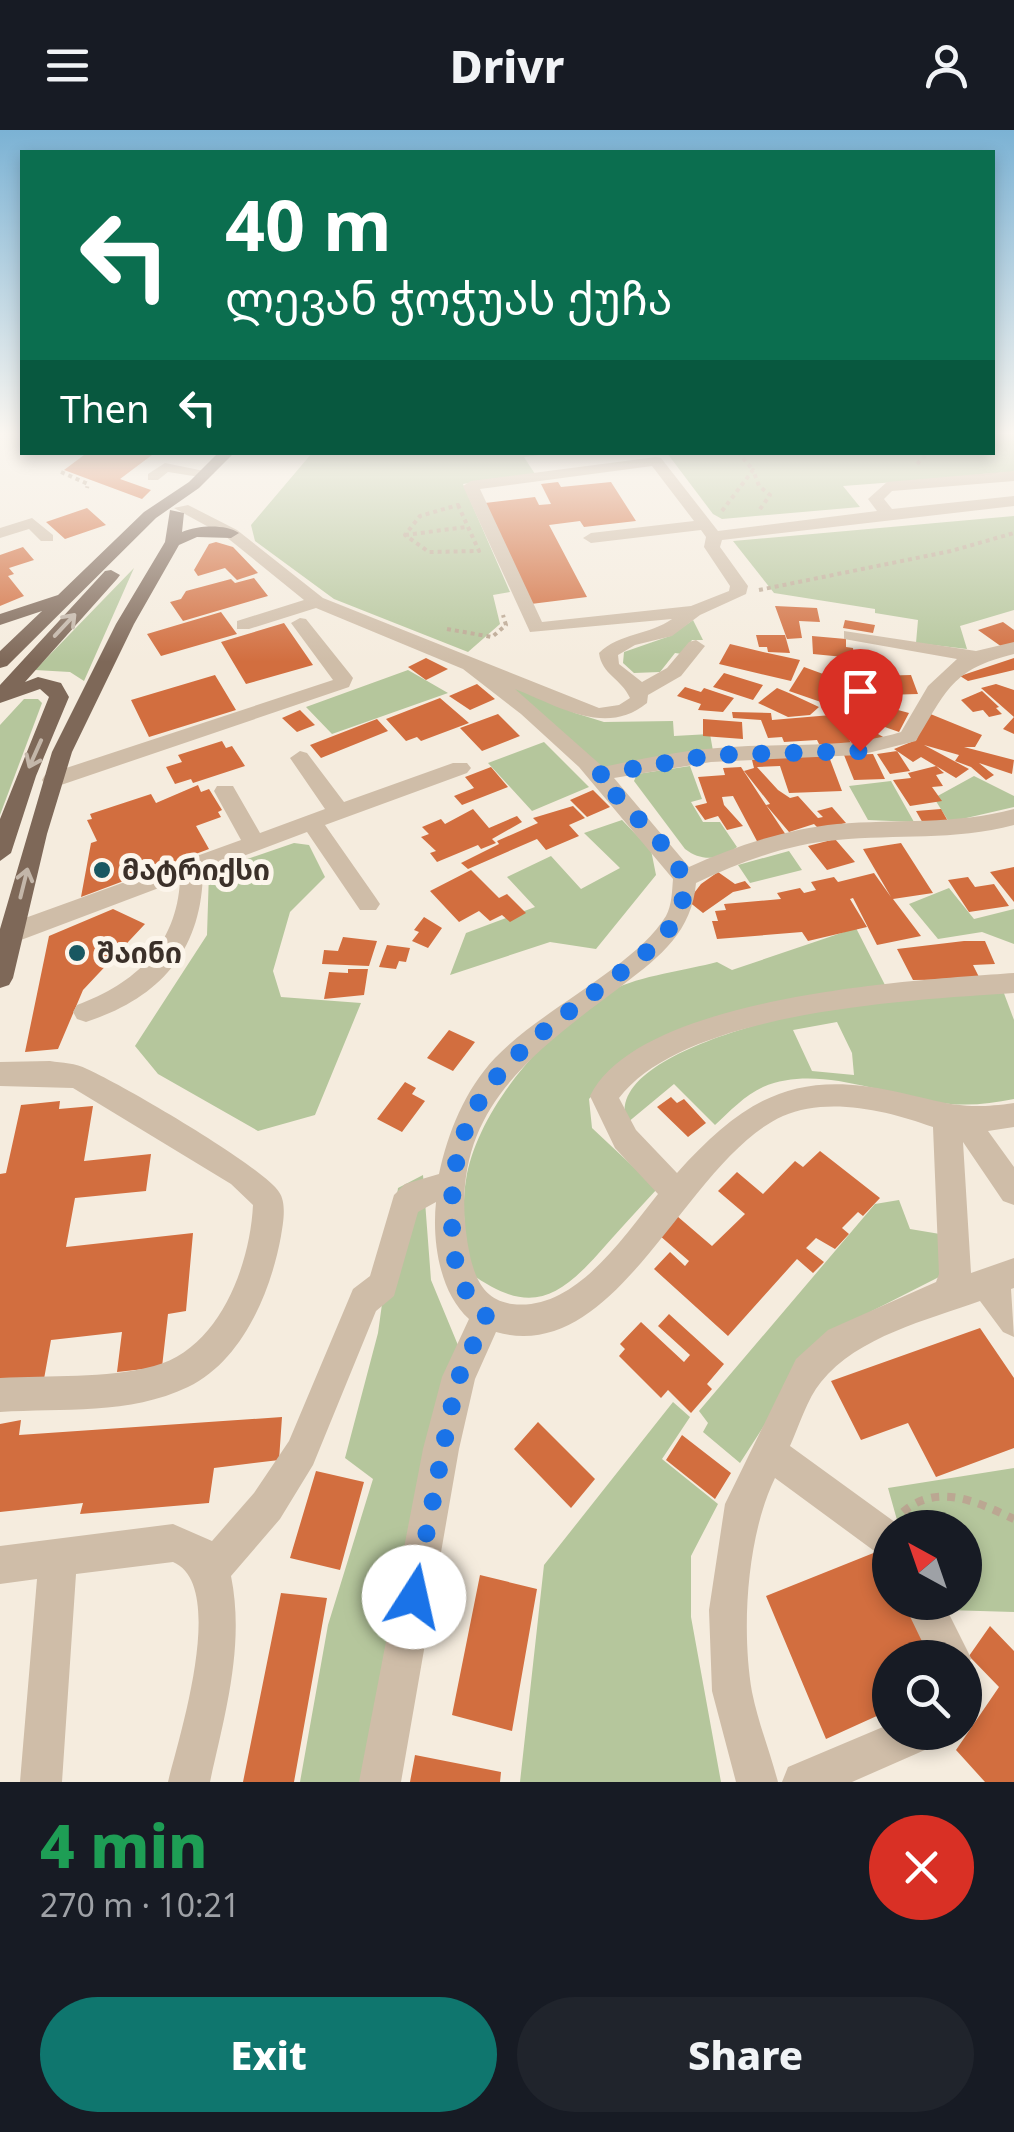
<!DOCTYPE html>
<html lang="en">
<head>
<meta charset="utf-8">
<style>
	:root { --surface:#171b24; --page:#20242c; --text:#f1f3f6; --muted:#9ea1a6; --accent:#0f766e }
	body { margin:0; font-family:"Noto Sans","Noto Sans Georgian",sans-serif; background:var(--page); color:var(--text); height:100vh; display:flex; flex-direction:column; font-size:38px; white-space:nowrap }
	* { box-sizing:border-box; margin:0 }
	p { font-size:32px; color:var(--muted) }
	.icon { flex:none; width:55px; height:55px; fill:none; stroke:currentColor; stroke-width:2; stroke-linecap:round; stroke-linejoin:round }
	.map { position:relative; height:1652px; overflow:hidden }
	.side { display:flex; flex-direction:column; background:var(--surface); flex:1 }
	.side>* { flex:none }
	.hud { position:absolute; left:20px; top:20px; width:975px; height:305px; border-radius:0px; box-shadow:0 5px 15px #0003; background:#0b6e4f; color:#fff; overflow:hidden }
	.needle { width:65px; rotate:320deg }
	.buttons { position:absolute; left:872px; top:1380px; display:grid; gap:20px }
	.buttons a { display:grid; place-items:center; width:110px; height:110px; border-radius:50%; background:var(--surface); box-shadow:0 5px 15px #0003; font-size:50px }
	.pin { position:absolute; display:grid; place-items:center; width:85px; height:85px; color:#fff; margin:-102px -42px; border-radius:50% 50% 50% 0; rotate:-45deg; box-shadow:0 0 10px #0007 }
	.pin .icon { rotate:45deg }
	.me { position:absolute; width:110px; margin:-55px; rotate:10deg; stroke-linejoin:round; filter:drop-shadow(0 0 8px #0008) }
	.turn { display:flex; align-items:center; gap:35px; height:210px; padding:0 40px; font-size:45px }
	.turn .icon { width:130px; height:130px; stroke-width:2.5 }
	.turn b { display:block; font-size:70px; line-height:85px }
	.then { display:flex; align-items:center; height:95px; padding:0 40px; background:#0003; gap:20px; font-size:38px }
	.round { display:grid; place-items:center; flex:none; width:105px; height:105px; border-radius:52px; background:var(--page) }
	.summary { display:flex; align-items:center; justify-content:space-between; height:170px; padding:0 40px }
	h1 { font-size:60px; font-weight:800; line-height:75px; color:#1e9e55 }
	.primary-button { display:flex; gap:20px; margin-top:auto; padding:20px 40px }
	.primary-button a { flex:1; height:115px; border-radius:60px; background:var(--accent); color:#fff; font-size:40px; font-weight:800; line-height:115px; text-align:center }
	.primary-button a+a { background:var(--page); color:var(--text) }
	header { display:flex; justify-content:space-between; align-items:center; height:130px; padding:0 40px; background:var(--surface); font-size:45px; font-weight:800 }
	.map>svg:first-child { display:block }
</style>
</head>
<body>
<header><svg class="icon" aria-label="menu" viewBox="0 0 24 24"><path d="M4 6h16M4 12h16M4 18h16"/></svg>Drivr<svg class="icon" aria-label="person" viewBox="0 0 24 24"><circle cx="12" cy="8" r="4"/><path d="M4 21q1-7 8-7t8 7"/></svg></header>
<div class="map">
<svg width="1014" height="1652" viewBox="0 0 1014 1652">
	<rect width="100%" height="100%" fill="#f5ecde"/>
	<path fill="#b5c69c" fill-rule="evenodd" d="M993,301H1014V343L843,356L860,377L722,389L713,384L667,323L992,322Z
		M312,323H555L524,327L535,344L463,354L510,462L493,465L500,494L468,522L334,469L255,411L251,395Z
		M1014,386V480L960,496L967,519L916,513L918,490L875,483V479L774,463L733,411Z
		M134,438L84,551L70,542L35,540Z
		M693,490L703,510H692L682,524L675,523L660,542L634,543L623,533L624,522L670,506Z
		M408,540L448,563L332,604L306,577Z
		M495,548L575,583L604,592L673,591L674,606L710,604L713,621L607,638L599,635Z
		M24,569H38L42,573L0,685V595Z
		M544,612L589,657L532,681L488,633Z
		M690,636L702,669L691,672L703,692H720L737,717C720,730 702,732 685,719L634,651L637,644Z
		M974,646L1014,666V677L949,692L934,668Z
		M891,651L914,692L868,690L849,656Z
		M622,690L651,720L656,745L596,819L550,812L450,845L466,803L535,777L507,747L551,726L581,759L620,738L584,703Z
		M294,713L309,715L325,747L290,782L273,841L281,867L361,873L315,985L258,1001L158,944L135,916L207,805L209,742Z
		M789,721L802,740L750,753L738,735Z
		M949,758L974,789L1014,779V814L982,802L938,809L909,774Z
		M856,798L885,855L623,931L589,969L592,998L657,1059C637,1081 617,1102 598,1124C554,1173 526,1183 470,1143C466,1114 461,1079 466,1050C477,979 550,895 613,860C638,846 688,840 717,832L732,840Z
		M1002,858L1014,890V969C985,975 959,977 930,971C877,962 815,935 763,957C745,965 729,982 715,995L674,954L627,993C599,917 836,874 887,867C925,861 964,861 1002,858ZM837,892L852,923L854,945L812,941L793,900Z
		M423,1045L431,1150L460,1220L391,1652H300L328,1495L373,1349L345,1328L378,1203L398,1058Z
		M899,1070L910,1099L946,1105L939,1147L872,1181L803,1235L740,1333L703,1302L708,1293L699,1281L875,1074Z
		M673,1272L690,1287L662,1329L718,1374L691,1426V1487L721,1652H520L544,1435Z
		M1014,1338V1482L946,1480L941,1473L965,1472V1398L899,1397L888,1358Z"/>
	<path fill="#d26e3f" d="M88,322H156L120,349L151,360L142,369L64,340Z
		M558,352L561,357L611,352L636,391L584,397L580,391L549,395L587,467L531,474L485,373L535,367L539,375L551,374L541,354Z
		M87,378L106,395L65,409L46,392Z
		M216,412L233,417L258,443L237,450L225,438L198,446L194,440L209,414Z
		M23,417L34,430L9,438L14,444L8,446L24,466L0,476V425Z
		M254,448L268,466L183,491L170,472L181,469L186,461L231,449L235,453Z
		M775,476L817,478L820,492L799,491L802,508L787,509Z
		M221,482L237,504L161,526L147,504Z
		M845,490L875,495L873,503L843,498Z
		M1003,492L1014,500V513L1002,517L978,500Z
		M284,493L313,535L246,554L221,512Z
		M756,505H785L790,523L768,522L767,517H759Z
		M812,506L846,509V517L853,518L854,528L813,524Z
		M730,514L763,522L800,530L791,551L719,534Z
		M426,528L448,539L426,550L408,537Z
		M1014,528V540L968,551L960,546Z
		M804,537L875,563L870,572L878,575L870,589L789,561Z
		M724,543L763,555L753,570L713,557Z
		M215,545L236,580L149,607L131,570Z
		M911,545L918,564L884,565L870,546Z
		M477,554L495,569L470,580L449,566Z
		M996,554L1014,560V604L1003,599L1014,587L981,558Z
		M685,557L701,562L704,558L734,568L723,582L698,580L701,574L677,566Z
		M777,558L789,563L819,577L810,585L788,587L758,573Z
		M982,561L999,577L996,578L1002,584L989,587L983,580L973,582L961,570Z
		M440,568L469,593L421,611L417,607L406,611L386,589Z
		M887,577L909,583L899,602L882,596L888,584L884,583Z
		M300,580L315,595L297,602L282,588Z
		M732,582L771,583L772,590L843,584L885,608L873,613L854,598L846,604L852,615L821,618L817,610L784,612L782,607L768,608L761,590L733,588Z
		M928,583L982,605L975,617H964L1014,630L1012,644L979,633L994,645L986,650L971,637L955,631L959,625L924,615L969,639L956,648L936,636L944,643L936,645L943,656L932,657L942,671L910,676L893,650L911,648L908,643L936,636L921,627L913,632L894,619L916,610Z
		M498,584L520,606L482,621L460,598Z
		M377,589L388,601L321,628L310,615Z
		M703,589L742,592L743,609L703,606Z
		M222,611L226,618L232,616L245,636L193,653L191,649L175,654L166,637L182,632L178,625Z
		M897,621L910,641L890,644L877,624Z
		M828,624L842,661L789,663L780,636L757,637L778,660L790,668L798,666L818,688L823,687L817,681L832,677L846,693L819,699L814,694L789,702L766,675L788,708L759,715L733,666L722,667L724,675L743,696L727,700L718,686L705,690L695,676L707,673L698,647L725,645L723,638L741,637L766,675L770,674L744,641L754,638L751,626Z
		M873,624L885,649L854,650L844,625Z
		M491,637L508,657L462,675L454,666L474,658L465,647Z
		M198,655L201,662L209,659L222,680L218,682L221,687L196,696L209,719L81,767L91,713L97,711L87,690L92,689L90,684L151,664L156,673Z
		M593,660L610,677L587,687L570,670Z
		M573,676L585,688L569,695L579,706L546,720L537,709L468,739L461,733L499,714L497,711L538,693L533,688Z
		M473,679L489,698L517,686L522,692L492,709L496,713L481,719L478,715L437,732L430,723L436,721L421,707L429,704L422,697L441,689L445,694Z
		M941,679L949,693L924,695L916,681Z
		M835,709L855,732L827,740L808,716Z
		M901,713L933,763L893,769L921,806L877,815L853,768L850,769L867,797L808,811L802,802L717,809L712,791H718L715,781L726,780L724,774L781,769L777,763L800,758L804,763L816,760L811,752L834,747L838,752L874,743L891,767L863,719Z
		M1014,737V772L990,742Z
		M471,740L499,768L507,764L526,783L510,792L502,785L490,791L479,781L459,792L430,761Z
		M718,742L735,754L745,751L751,758L733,762L703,783L688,771L701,754Z
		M968,747L975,757L994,754L1009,776L969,782L948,750Z
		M113,779L145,794L83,860L58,919L25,922L49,806Z
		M424,787L442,798L428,818L412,811L419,802L414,800Z
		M343,807L377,811L369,836L322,834L324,820L338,821Z
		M964,811H985L995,834L973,835L980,849L913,850L897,819Z
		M387,815L410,818L406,832L399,831L396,839L379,837Z
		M348,839H368L364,865L324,869L329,842L348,843Z
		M449,900L475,912L453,941L427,928Z
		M405,952L416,958L412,964L425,971L402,1002L377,989Z
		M671,967L677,973L684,969L706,993L688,1007L657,977Z
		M60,971L59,979L93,976L84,1031L151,1024L146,1061L75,1068L66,1117L193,1103L186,1181L168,1184L162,1237L117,1242L122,1202L51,1210L44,1249L0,1254V1044L6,1043L21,975Z
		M820,1021L880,1068L863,1086L858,1082L842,1098L849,1104L835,1119L816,1108L806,1118L824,1132L813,1143L797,1129L728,1206L654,1139L670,1122L685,1136L689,1131L659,1105L677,1086L712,1116L745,1084L718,1061L737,1042L763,1064L795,1031L803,1037Z
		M669,1184L724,1234L707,1254L712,1259L691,1283L668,1260L661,1268L619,1226L625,1219L620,1214L641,1192L684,1232L690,1225L658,1196Z
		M980,1198L1014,1248V1318L936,1347L908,1293L861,1310L831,1251Z
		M282,1287L279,1330L214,1338L209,1373L80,1384L83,1373L0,1382V1294L21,1290L19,1305Z
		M538,1292L595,1349L571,1378L514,1319Z
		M682,1305L731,1343L715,1369L666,1330Z
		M316,1341L364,1352L340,1440L290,1428Z
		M886,1418L890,1425V1472H914L941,1528H890V1580L826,1609L766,1466Z
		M480,1445L537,1459L512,1601L452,1585Z
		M281,1463L327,1468L294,1652H243Z
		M990,1496L1014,1521V1652H985L956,1620L999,1557L969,1526Z
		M415,1625L501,1642L500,1652H410Z"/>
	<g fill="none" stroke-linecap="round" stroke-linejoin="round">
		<path stroke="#bba792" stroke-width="4" stroke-dasharray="4 4" stroke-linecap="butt" d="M738,322L753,340
			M917,334L929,322
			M61,342L88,354L87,358
			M458,375L479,421L429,422L405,405L420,386Z
			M722,381L753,340L759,356L770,365L758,382
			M405,405L466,397
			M759,460L951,421L1014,403
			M447,499L492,507L506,495L503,485"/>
		<path stroke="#bba792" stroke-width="8" stroke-dasharray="8 8" stroke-linecap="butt" d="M903,1382C938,1352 977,1372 1014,1389"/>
		<path fill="#cfbda8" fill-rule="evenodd" d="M656,327L661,328L718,401L877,381L868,369L887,352L1014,341V351L892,361L884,369L892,379L1014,366V376L722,410L720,417L748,456L746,464L700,485L672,506L635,515L618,525L619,534L642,552L667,538L689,512L696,510L705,516L681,546L648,565L647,573C606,607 558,576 515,559L603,637C645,628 689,619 732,617C790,613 846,619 901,602L928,556L957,529L844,509V501L976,521L1014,512V524C952,539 947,560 916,611L860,625L711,632L614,648L689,737C735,716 787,699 837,694C897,689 955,695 1014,679V695C954,711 897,704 837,710C788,714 740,732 696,753C692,801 661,826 624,854C526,928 441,986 470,1126C476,1151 485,1170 512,1174C575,1182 623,1107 658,1064L615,1018L590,966C639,866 913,850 1014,843V863C910,870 685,881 619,968L636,1000L677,1043C742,971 793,939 893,961C945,972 959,981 1014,973V997L988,1001L1014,1037V1075L1003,1071L963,1012L971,1143L1014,1128V1158L1011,1159L1014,1207L1003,1202L980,1171C928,1190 858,1206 821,1252C807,1269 799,1296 790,1316L903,1398H890V1429L877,1423L775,1348C747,1405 741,1499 752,1562C758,1592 770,1622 778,1652H736L712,1561L709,1480L725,1374L796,1229L828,1200L936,1152L939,1144L933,997C889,981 828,966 783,986C685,1030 619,1237 496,1202L475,1249L459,1319L401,1652H359L423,1319L442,1247L469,1189C439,1162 432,1110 436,1072L418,1082L394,1166L376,1181L313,1335L280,1389L231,1446C245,1515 225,1584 210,1652H168C179,1607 228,1455 173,1432L76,1444L62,1652H20L37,1449L0,1454V1416L173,1394L212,1411L254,1363L289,1311L353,1159L370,1146L394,1065L405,1054L439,1044C448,1002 465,960 495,928C540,880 635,837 666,786C672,775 672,761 673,749L579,637L521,584L463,539L316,478L249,499H237V491L304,470L225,406L174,378L188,375L237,400L323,468L599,578L619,575L630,568C621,548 602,545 599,523C619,503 650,505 672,489L530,502L463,356L471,351ZM652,336L694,391L591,403L583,408L591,413L701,400L706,407L704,417L730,456L729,461L691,476L542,492L480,359Z
			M165,333L214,343L206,348L168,342L158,350H148V344Z
			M32,388L53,405V411H41L29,399L0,408V398Z
			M300,488L306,489L350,544L353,548L349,557L61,655H45L42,650L45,645L333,550L291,493Z
			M300,621L307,623L344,672L453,633H467L471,638L467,643L325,695L376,768L380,774L376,780H360L307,702L203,741C202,821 160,868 86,892L77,889L73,882L77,875C135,854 177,815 180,750L21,810H3L0,803L3,796L241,710L214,661L217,656H233L260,703L325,679L290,628Z
			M50,931C62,933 76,933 87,939C121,954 262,1036 279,1062C287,1073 283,1094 281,1106C271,1162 242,1231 188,1257C130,1285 62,1278 0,1282V1248C50,1245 105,1249 154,1236C219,1219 250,1136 253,1075L231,1054L73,958L0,956V932Z
			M903,1472H943L971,1528L965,1542V1528H930Z
			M890,1594V1602H940L934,1616L852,1652H782L788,1637Z"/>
		<path fill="#7e6858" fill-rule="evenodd" d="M219,322H235L199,358L156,388L7,536L0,538V521L42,481L0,495V484L58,465L144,382L189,352Z
			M170,380L184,383L182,402C198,395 226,394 239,403L231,408L197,407L179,415L134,494L72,622L47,704L13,848L9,855L0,858V799L52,622L116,494L165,412Z
			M111,440L120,445L117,449L25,552L38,547L61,553L69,567L36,646L11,723L0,731V689L49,567L40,559L0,573V555L105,441Z"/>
	</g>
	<defs><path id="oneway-shaft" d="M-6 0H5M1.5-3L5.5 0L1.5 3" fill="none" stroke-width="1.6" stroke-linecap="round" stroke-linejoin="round" transform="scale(2.5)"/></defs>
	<g stroke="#c3b6a9">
		<use href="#oneway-shaft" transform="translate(65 495) rotate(-47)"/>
		<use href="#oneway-shaft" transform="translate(35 624) rotate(114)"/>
		<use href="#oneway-shaft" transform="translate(24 753) rotate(-76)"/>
	</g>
	<linearGradient id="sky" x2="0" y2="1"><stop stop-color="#7bb2d4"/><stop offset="0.57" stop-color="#faf6f0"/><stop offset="1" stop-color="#faf6f0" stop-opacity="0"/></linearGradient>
	<rect width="1014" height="532" fill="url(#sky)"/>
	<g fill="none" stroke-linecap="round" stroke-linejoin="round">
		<path stroke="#1a73e8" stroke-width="18" stroke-dasharray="0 32.4" d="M414,1467L450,1283L459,1247L486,1186C457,1160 452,1127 452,1089C449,961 520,919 612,849C635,832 664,811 678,785C684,776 683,759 685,748L661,713L597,645L712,625L860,621"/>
	</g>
	<g fill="#195761" stroke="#fcf5eb" stroke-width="4">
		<circle cx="102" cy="740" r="10"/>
		<circle cx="77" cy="823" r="10"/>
	</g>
	<g text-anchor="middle" stroke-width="10" stroke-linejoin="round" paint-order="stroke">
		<g font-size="28" font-weight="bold" fill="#3b3029" stroke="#fcf5eb" text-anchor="start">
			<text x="122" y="750">მატრიქსი</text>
			<text x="97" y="833">შაინი</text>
		</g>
	</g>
</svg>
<div class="buttons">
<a><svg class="needle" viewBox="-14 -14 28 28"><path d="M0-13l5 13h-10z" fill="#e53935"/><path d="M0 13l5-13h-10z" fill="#9ea1a6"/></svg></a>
<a><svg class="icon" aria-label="search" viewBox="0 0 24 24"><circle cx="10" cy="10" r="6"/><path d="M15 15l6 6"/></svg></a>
</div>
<div class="pin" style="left:860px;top:621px;background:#d93025"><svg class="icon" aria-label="arrive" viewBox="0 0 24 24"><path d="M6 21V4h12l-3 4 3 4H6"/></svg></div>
<svg class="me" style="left:414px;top:1467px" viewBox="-20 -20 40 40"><circle r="19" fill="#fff"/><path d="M0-13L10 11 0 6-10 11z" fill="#1a73e8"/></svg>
<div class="hud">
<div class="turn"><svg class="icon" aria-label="left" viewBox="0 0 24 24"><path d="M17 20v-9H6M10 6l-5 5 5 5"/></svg><div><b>40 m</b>ლევან ჭოჭუას ქუჩა</div></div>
<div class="then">Then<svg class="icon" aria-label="left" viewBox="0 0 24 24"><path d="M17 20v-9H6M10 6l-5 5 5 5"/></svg></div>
</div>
</div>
<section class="side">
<div class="summary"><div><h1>4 min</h1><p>270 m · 10:21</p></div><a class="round" style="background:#d93025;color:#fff"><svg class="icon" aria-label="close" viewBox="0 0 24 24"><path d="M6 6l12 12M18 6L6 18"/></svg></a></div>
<div class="primary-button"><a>Exit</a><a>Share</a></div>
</section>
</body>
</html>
